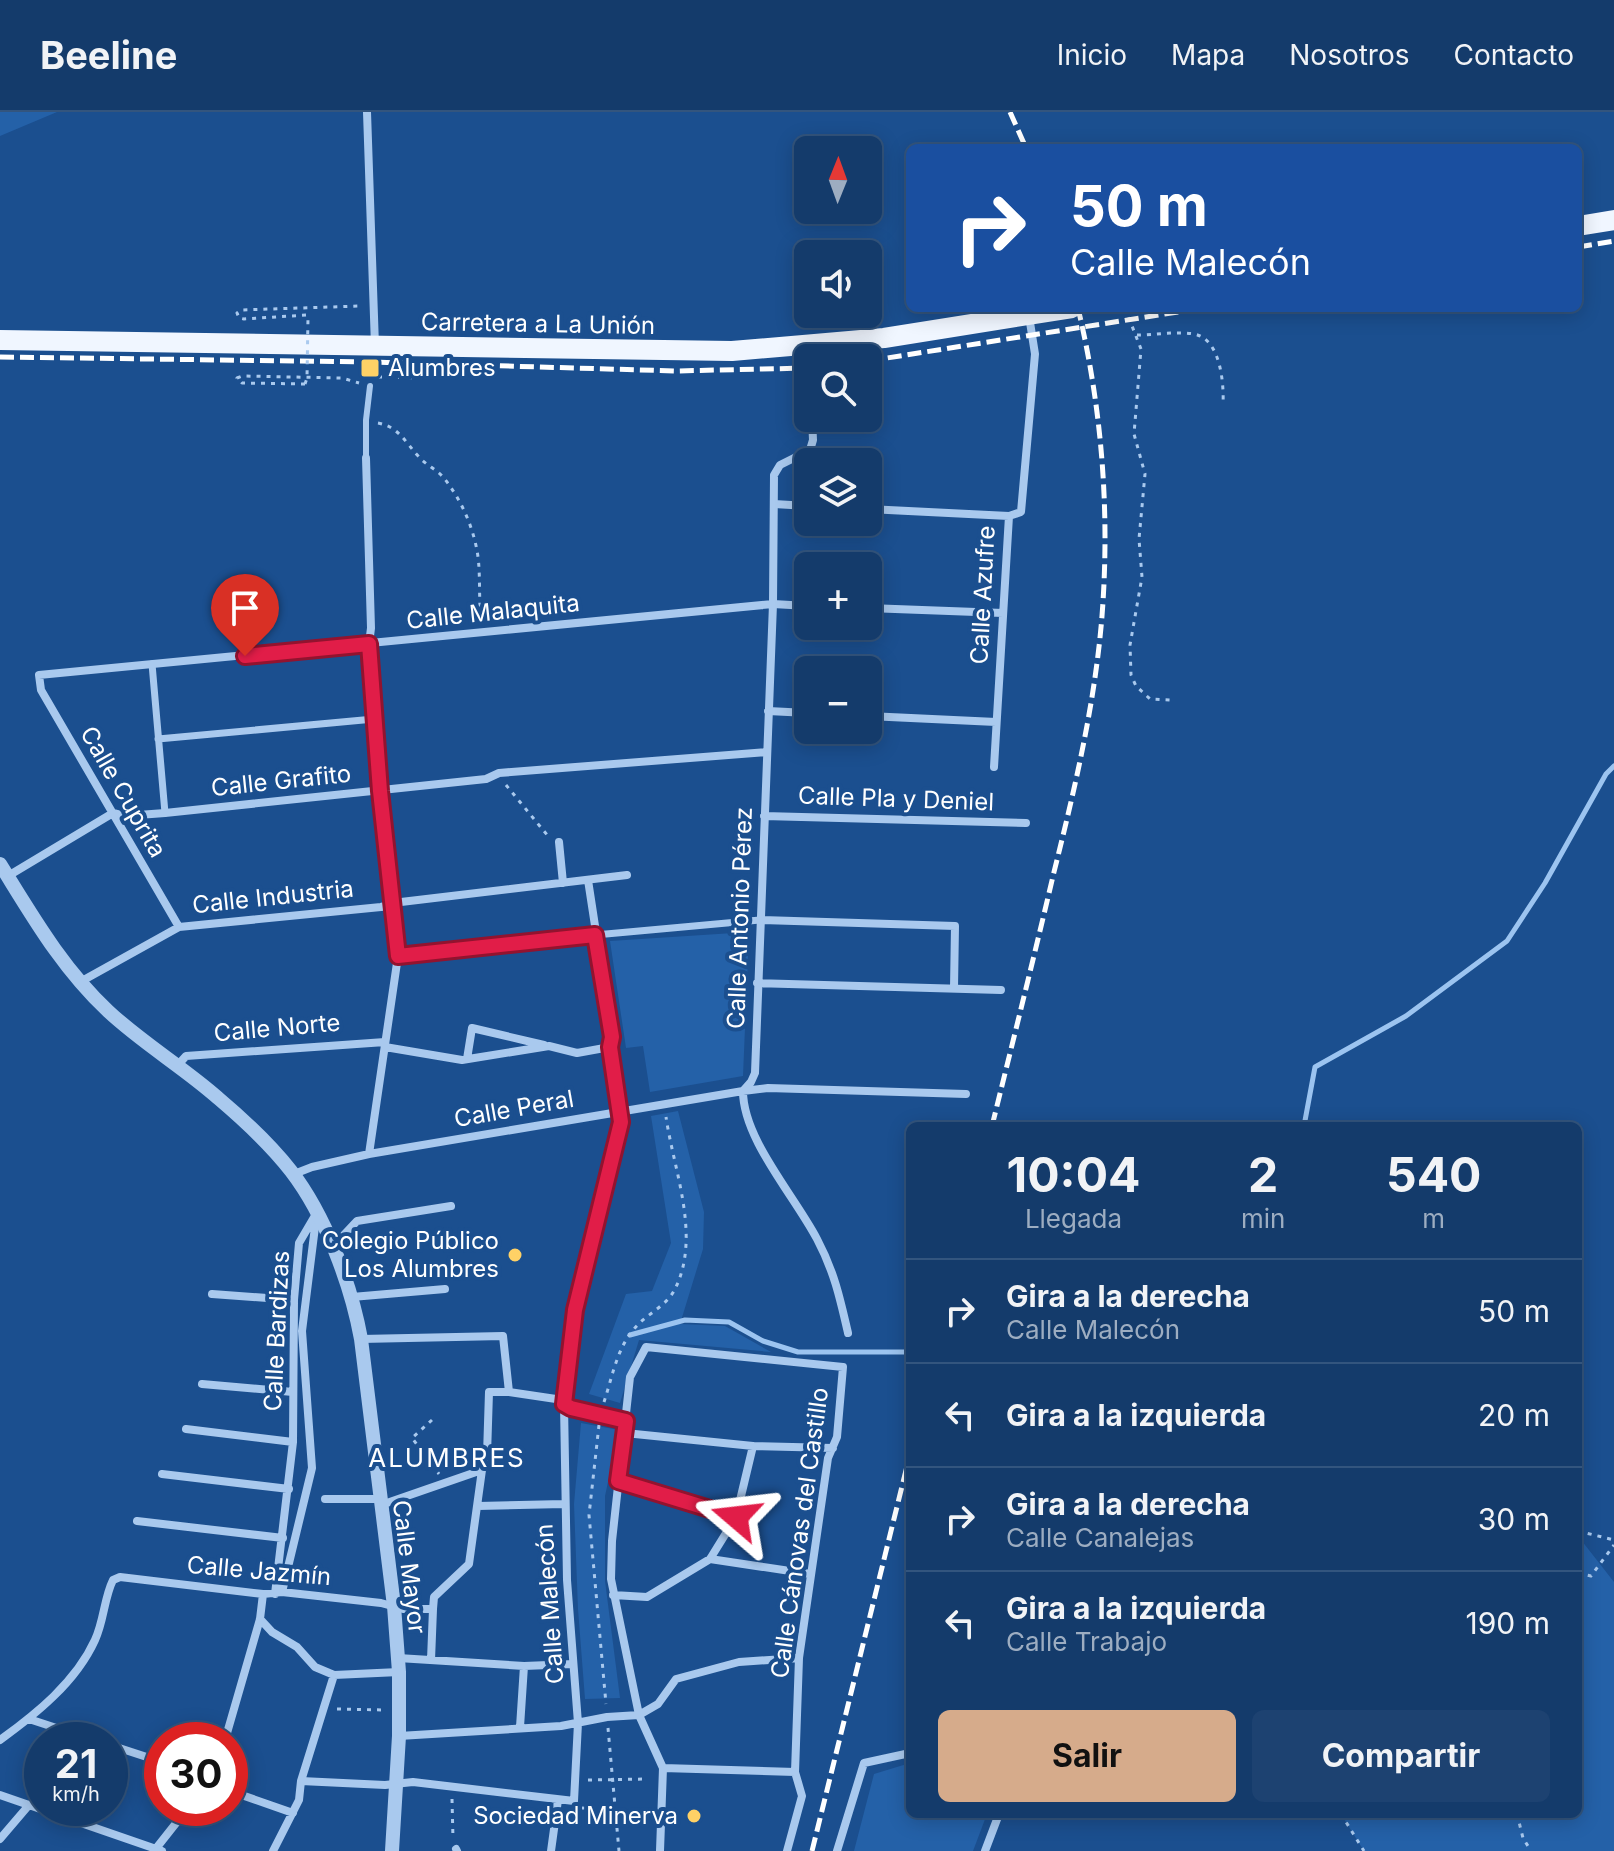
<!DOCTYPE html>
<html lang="es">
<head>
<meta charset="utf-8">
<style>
	:root { --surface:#143b6b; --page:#1d4271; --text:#f1f3f6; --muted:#9dadc1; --line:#33557e; --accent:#d6ab8b }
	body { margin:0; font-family:Inter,sans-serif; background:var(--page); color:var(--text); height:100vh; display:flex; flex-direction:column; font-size:30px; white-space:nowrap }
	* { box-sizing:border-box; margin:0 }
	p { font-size:26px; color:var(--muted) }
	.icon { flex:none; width:44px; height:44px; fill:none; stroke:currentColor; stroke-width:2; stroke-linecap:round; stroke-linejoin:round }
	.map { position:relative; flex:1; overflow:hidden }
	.sheet { position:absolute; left:906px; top:1010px; width:676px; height:696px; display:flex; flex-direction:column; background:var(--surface); border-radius:12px; box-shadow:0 4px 20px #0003,0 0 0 2px var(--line) }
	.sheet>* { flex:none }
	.top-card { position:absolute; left:906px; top:32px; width:676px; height:168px; border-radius:12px; box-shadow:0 4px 20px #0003,0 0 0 2px var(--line); background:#1a4fa0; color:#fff; overflow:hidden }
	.needle { width:52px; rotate:1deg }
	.tools { position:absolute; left:794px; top:24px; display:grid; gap:16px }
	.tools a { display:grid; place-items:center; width:88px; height:88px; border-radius:12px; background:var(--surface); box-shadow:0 4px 20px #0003,0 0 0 2px var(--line); font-size:40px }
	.speed { position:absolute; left:24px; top:1610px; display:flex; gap:16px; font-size:40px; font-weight:700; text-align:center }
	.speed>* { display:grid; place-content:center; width:104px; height:104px; border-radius:50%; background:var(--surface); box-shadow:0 4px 20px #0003,0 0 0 2px var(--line); line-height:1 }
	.speed small { font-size:20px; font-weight:400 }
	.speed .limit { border:12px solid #d22; background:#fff; color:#111 }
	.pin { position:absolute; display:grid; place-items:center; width:68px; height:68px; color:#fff; margin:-82px -34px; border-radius:50% 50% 50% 0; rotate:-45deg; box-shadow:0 0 8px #0007 }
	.pin .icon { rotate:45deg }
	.me { position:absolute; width:88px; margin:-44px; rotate:287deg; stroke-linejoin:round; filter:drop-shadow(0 0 6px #0008) }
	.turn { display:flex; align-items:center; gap:28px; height:168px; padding:0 32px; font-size:36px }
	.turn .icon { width:104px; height:104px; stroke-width:2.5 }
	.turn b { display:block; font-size:56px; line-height:68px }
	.eta { display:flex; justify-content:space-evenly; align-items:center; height:136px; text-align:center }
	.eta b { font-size:48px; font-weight:700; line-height:56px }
	.cta { display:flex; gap:16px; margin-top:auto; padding:16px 32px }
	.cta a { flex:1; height:92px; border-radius:12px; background:var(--accent); color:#111; font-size:32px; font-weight:700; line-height:92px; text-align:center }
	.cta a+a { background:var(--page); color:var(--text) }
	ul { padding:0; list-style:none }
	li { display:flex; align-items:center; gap:24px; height:104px; padding:0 32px; border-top:2px solid var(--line) }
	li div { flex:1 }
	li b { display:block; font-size:30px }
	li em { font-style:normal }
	header { display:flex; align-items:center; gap:48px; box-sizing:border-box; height:112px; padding:0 40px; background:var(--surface); border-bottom:2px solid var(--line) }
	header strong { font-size:38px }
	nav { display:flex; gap:44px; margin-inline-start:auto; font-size:28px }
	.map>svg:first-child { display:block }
</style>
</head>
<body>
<header>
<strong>Beeline</strong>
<nav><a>Inicio</a><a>Mapa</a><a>Nosotros</a><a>Contacto</a></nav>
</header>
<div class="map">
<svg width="1614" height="1739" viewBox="0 0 1614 1739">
	<rect width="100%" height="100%" fill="#1b4f8f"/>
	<path fill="#2461a8" d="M0,0H57L0,24Z
		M749,820L743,964L650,980L643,934L626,936L610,829Z
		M678,999L704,1100L703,1137L680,1212L725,1214L771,1240L639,1228L620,1291L589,1282L626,1182L652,1179L671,1131L651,1004Z
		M581,1311L619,1318L605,1384V1469L620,1586L585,1587L578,1497L574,1392Z
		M1578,1424L1614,1470V1739H1364L1341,1702H1578Z
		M910,1651V1702H987L973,1739H854L874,1662Z"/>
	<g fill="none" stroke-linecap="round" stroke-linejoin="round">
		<path stroke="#9cc4f0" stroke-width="5" d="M1304,1014L1315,955L1406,904L1507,829L1545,771L1606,662L1614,654
			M630,1223L685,1208L729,1210L763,1229L798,1240H910"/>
		<path stroke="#a9c9ee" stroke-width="3" stroke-dasharray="4 6" stroke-linecap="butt" d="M1125,196L1141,237L1134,322L1145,362L1139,427L1142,465L1130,533L1131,563L1136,574L1150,587L1171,588
			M306,203L244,207L239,206L237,201L241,198L360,194
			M1137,223C1155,223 1176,219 1194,222C1221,227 1224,272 1223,293
			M378,265L420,266V259
			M305,272L242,271L237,266L242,264L342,266L359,271
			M378,311C399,315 405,330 419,345C426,353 436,357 443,365C463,389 478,425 479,457C480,473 479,490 481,506
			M506,673L548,724
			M604,1290C612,1266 617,1236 634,1217C645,1203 665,1195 674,1179C702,1126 674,1060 666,1005
			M432,1308L412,1326L439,1362
			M599,1313L589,1403L606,1592
			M1578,1419L1614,1428
			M1578,1461L1591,1464L1614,1433
			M337,1597L385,1598
			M608,1616L619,1739
			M588,1668L648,1667
			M452,1687L453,1727
			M582,1696L614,1697
			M1341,1702L1364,1739
			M1517,1702L1523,1726L1531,1739"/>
		<path stroke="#a9c9ee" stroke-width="6" d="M366,346V308L370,274"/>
		<path stroke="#a9c9ee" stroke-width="7" d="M152,552L165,701
			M158,627L374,607
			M595,823L760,808"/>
		<path stroke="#a9c9ee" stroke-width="8" d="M367,0L375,234
			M812,306L813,328L810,338L780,353L774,363L773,492L755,961L751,970L743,979C743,1027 794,1083 817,1127C834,1159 840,1186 848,1221
			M366,346L371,516L369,532L380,679L398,844L369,1042
			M774,392L808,394
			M868,397L1009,404L1021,400L1035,242L1029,204
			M868,496L1003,501
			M768,599L808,601
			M868,604L996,610
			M994,655L1009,404
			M764,704L1026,711
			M559,730L563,771
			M8,764L113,701L125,704L165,701L486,667L499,661L766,640
			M760,808L955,814L954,876
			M179,815L41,578L39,563L773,492L808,494
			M398,844L595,823
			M80,870L179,815L381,795L401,790L627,763
			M757,871L1001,878
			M385,935L462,948L549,934L577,941L610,935
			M467,947L472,916L544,933
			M177,954L186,944L385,930
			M294,1062L312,1055L369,1042L743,979L768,976L966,982
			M337,1141L341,1126L357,1109L451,1094
			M212,1182L294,1188
			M352,1185L445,1177
			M361,1227L503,1224L509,1280L556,1287L571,1296L626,1309
			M202,1272L293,1280
			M186,1317L293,1330
			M625,1321L753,1334L833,1336
			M162,1362L289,1377
			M618,1369L736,1405
			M325,1387H379
			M381,1393L482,1358
			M478,1394L564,1392
			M137,1409L283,1426
			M710,1447L810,1462
			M282,1480L312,1356L302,1219L316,1107
			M275,1482L293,1330L294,1188L299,1131L316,1102
			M613,1483L647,1485L710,1447L736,1405L753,1334
			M433,1497L434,1485L469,1452L482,1358L487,1343L489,1280H509
			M260,1507L272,1520L297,1535L315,1555L334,1563L399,1560
			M398,1546L524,1554L573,1552
			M29,1607L93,1628
			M520,1615L524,1554
			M399,1624L561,1614L607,1605L639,1603L658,1592L676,1567L739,1550L799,1546
			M0,1628C36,1602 76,1570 95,1528C104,1509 104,1486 113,1468L120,1465L263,1482L282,1480L381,1491L403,1497H433L431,1548
			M225,1628L260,1507L263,1482
			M110,1633L162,1650
			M663,1656L795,1660
			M301,1669L385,1673L413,1670L574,1689L578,1611L567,1468L564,1292L575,1198L621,1010L610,935L612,925L588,768
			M230,1679L293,1701
			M0,1683L162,1739
			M0,1727L29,1693
			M456,1737L457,1739
			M154,1739L188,1696
			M273,1739L299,1688L301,1669L334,1563
			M551,1739L558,1688
			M660,1739L663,1656L639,1603L611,1467L612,1429L630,1265L646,1235L843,1255L837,1325L828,1346L799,1546L795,1660L802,1684L787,1739
			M837,1739L864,1651L910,1641
			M985,1739L999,1702"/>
		<path stroke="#a9c9ee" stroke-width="14" d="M0,752C33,805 62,856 108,899C142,931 183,955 218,986C244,1008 270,1032 291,1059C325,1103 351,1172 361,1227L394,1494L399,1560V1624L392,1739"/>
		<path stroke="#f0f6ff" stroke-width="20" d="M1578,114L1614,108
			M0,228L732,239L884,226L1072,196"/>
		<path stroke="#fff" stroke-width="5" stroke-dasharray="14 6" stroke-linecap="butt" d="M1010,0L1026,36
			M1578,135L1614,129
			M0,245L371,250L675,259L808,256
			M868,249L1203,196
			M992,1014C1013,929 1034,845 1054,760C1075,676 1095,591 1102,504C1110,400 1102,297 1078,196
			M812,1739L910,1342"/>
		<path stroke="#a9c9ee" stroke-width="3" stroke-dasharray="4 6" stroke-linecap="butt" d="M305,272L307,266L308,206L306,203"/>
	</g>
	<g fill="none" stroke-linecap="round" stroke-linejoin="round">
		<defs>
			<path id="route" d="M245,544L369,532L380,679L398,844L595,823L612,925L610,935L621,1010L575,1198L564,1292L571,1296L626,1309L618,1369L736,1405"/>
		</defs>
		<use href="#route" stroke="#92132f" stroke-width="20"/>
		<use href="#route" stroke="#e11d48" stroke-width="14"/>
	</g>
	<g fill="#ffd166" stroke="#1b4f8f" stroke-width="3">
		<rect x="360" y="246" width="20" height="20" rx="4"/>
		<circle cx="515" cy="1143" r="8"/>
		<circle cx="694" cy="1704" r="8"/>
	</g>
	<g text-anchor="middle" stroke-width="8" stroke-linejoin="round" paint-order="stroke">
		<g font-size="24" fill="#fff" stroke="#1b4f8f">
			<text transform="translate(538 212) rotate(1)" y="8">Carretera a La Unión</text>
			<text transform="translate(983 483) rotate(-87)" y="8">Calle Azufre</text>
			<text transform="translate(493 500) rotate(-6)" y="8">Calle Malaquita</text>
			<text transform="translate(281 669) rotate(-6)" y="8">Calle Grafito</text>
			<text transform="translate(123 680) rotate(60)" y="8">Calle Cuprita</text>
			<text transform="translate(896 687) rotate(2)" y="8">Calle Pla y Deniel</text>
			<text transform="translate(273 785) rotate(-6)" y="8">Calle Industria</text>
			<text transform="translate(740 806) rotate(-88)" y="8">Calle Antonio Pérez</text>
			<text transform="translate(277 916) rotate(-5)" y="8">Calle Norte</text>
			<text transform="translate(514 997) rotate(-10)" y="8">Calle Peral</text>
			<text transform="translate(277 1219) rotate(-87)" y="8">Calle Bardizas</text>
			<text transform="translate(800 1421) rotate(-82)" y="8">Calle Cánovas del Castillo</text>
			<text transform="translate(409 1455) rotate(83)" y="8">Calle Mayor</text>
			<text transform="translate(259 1459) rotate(5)" y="8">Calle Jazmín</text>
			<text transform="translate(550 1492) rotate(-94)" y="8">Calle Malecón</text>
		</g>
		<g font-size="24" fill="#fff" stroke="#1b4f8f" text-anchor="end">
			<text x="388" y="264" text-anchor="start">Alumbres</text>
			<text x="499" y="1137">Colegio Público<tspan x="499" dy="28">Los Alumbres</tspan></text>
			<text x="678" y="1712">Sociedad Minerva</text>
		</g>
		<g font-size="26" letter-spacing="2" fill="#fff" stroke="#1b4f8f">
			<text x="447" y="1355">ALUMBRES</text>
		</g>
	</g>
</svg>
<div class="tools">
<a><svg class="needle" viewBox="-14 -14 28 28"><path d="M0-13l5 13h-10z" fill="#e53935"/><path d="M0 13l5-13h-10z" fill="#9dadc1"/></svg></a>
<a><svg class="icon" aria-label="sound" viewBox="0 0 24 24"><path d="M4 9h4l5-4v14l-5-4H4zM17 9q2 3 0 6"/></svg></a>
<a><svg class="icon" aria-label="search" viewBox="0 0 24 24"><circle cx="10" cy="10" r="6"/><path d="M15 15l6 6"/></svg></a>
<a><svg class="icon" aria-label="layers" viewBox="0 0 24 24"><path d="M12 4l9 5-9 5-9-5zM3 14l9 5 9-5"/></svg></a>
<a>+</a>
<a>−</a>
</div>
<div class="speed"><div>21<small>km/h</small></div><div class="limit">30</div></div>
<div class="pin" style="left:245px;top:544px;background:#d93025"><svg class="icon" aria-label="arrive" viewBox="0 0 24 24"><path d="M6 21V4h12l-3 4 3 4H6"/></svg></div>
<svg class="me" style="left:736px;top:1405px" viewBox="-20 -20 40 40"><path d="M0-17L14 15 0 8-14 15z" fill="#e11d48" stroke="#fff" stroke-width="4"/></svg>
<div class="top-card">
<div class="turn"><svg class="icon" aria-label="right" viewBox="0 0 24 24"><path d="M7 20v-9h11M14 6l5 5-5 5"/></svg><div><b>50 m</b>Calle Malecón</div></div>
</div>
<section class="sheet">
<div class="eta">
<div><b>10:04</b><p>Llegada</p></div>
<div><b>2</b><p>min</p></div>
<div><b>540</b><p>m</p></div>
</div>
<ul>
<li><svg class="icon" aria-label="right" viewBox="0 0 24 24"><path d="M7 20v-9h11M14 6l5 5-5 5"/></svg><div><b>Gira a la derecha</b><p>Calle Malecón</p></div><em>50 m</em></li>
<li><svg class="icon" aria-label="left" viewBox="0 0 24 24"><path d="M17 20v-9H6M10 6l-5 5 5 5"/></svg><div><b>Gira a la izquierda</b></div><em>20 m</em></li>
<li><svg class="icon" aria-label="right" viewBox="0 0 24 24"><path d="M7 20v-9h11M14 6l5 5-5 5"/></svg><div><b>Gira a la derecha</b><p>Calle Canalejas</p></div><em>30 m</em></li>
<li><svg class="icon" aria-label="left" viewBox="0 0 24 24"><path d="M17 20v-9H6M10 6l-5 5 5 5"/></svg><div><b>Gira a la izquierda</b><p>Calle Trabajo</p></div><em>190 m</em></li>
</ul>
<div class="cta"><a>Salir</a><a>Compartir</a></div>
</section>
</div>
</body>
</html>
